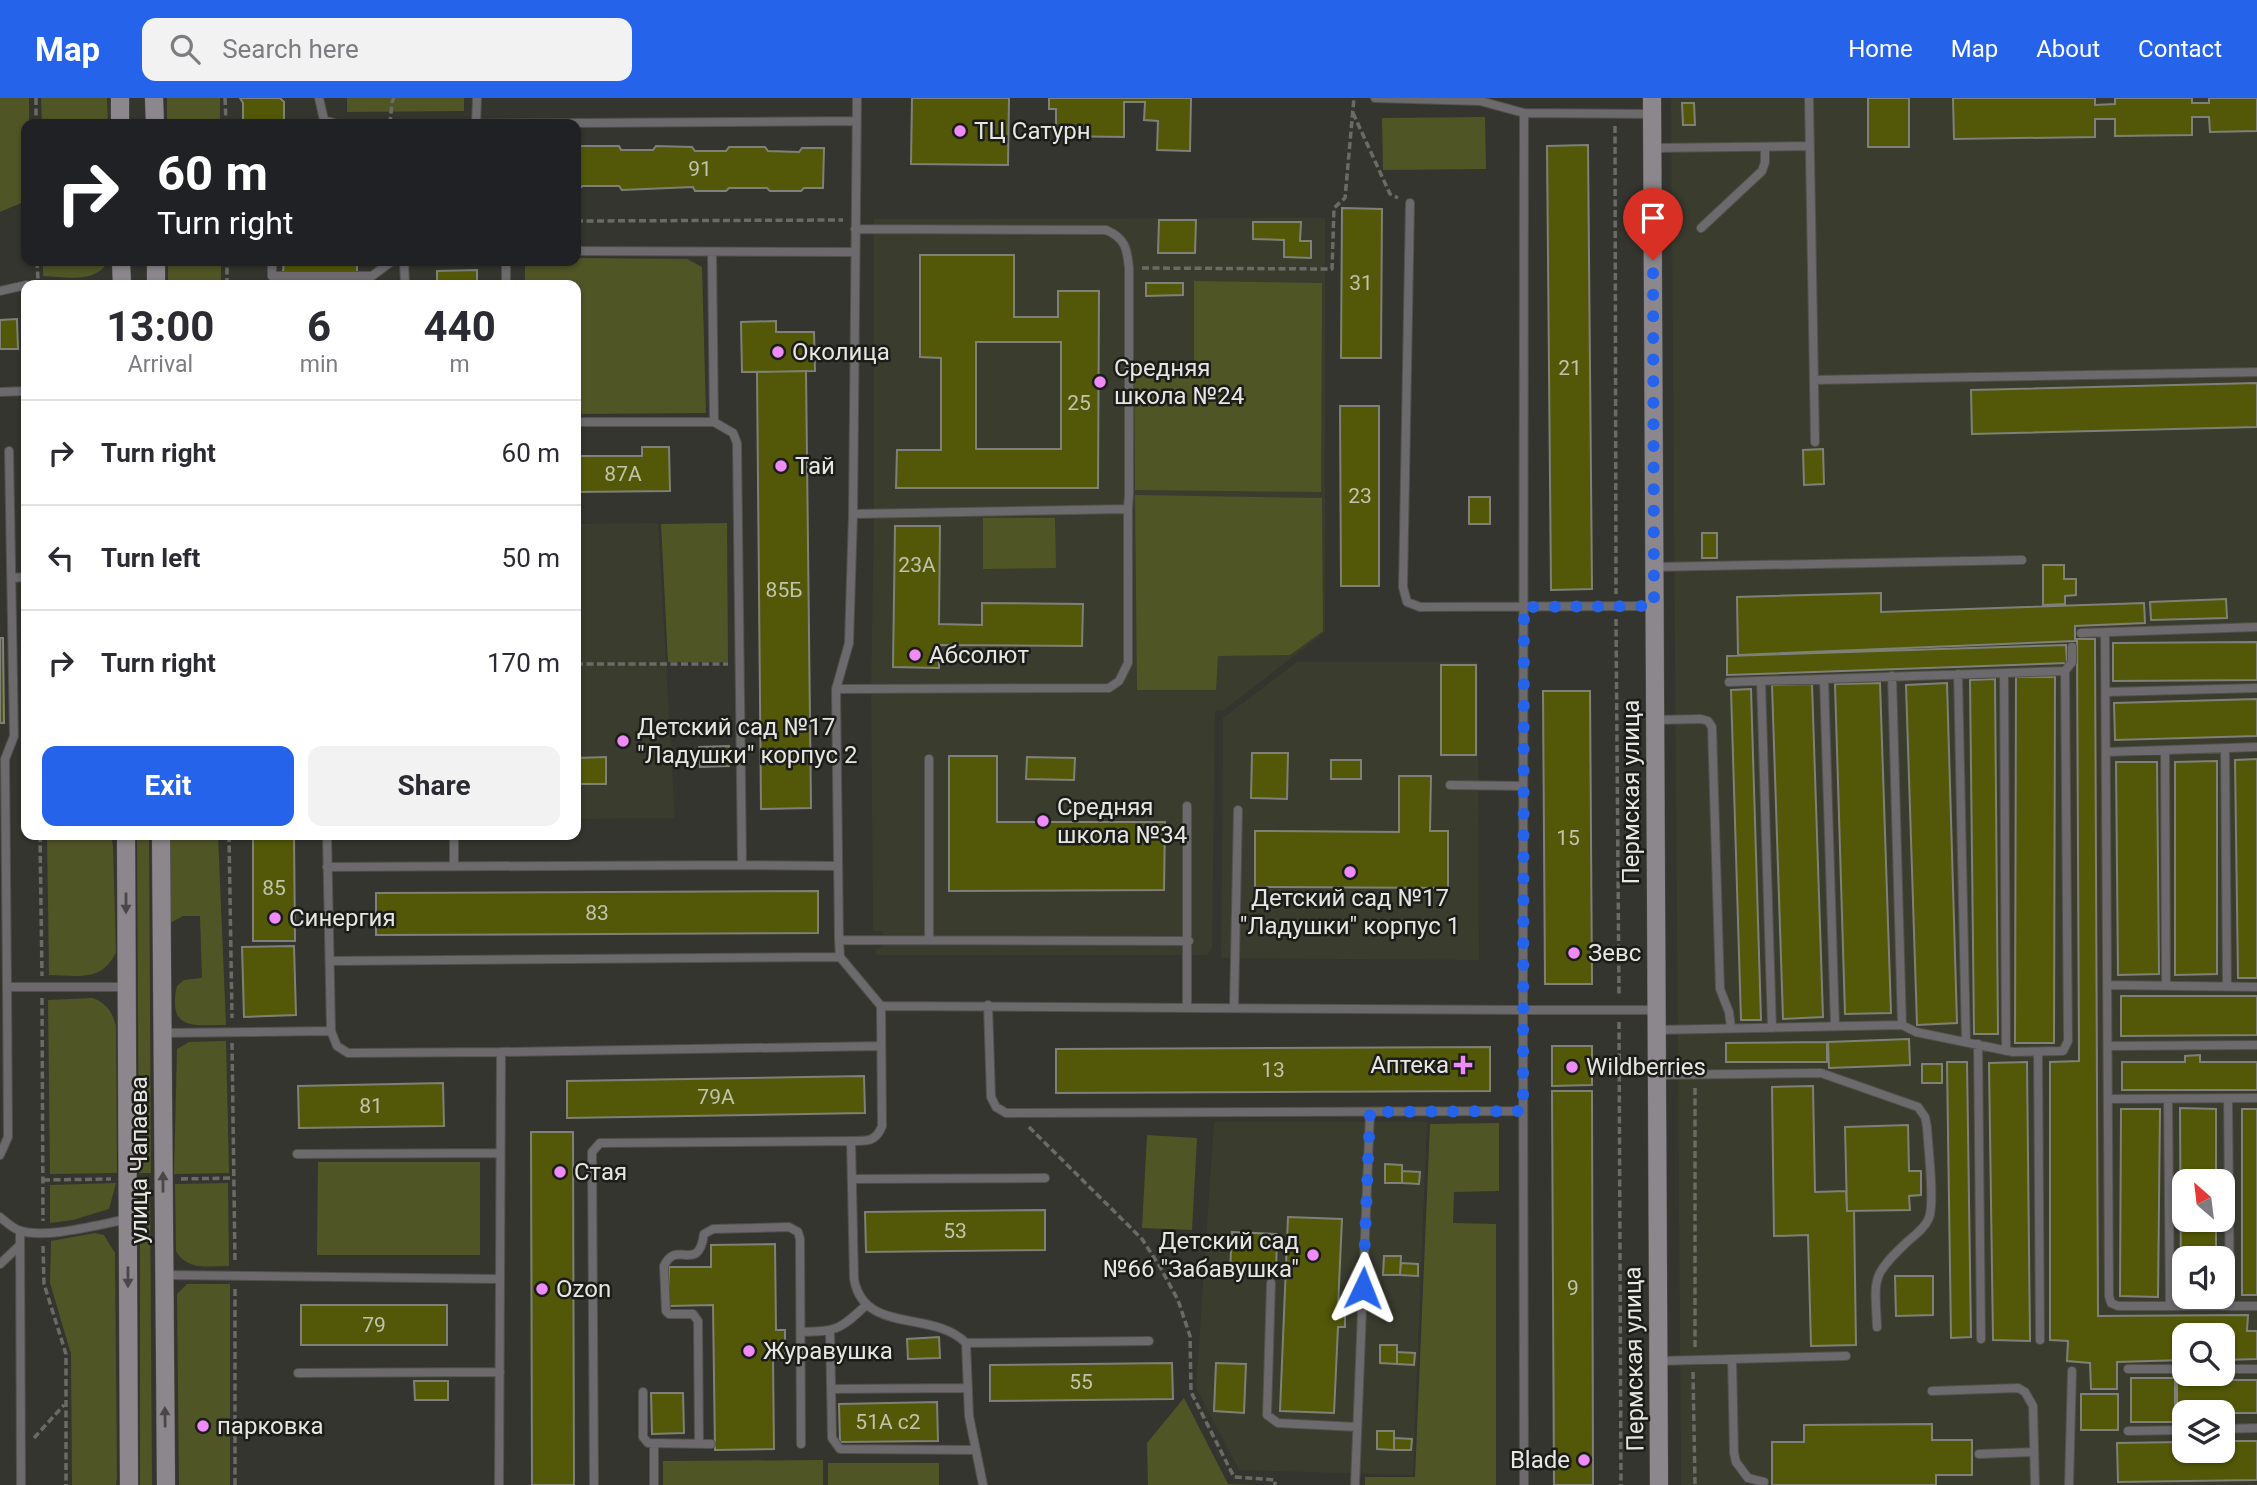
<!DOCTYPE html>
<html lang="en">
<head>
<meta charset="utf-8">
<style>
	:root { --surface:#fff; --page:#f2f2f3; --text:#2b2b33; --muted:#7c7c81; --line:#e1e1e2; --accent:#2563eb }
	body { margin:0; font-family:Roboto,sans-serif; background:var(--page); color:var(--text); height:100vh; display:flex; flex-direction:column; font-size:26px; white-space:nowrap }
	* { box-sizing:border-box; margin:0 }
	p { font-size:23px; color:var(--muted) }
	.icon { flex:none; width:38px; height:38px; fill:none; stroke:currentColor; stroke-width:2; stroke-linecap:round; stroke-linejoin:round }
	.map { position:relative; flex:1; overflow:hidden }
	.panel { position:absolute; left:21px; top:182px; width:560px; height:560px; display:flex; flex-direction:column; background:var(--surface); border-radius:14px; box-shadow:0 2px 5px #0004 }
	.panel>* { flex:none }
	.banner { position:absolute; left:21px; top:21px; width:560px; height:147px; border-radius:14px; box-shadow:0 2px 5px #0004; background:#202124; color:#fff; overflow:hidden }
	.needle { width:46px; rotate:332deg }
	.tools { position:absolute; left:2172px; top:1071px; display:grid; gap:14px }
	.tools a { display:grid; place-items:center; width:63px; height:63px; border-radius:14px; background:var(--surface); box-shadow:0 2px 5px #0004; font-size:35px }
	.pin { position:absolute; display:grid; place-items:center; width:60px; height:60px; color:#fff; margin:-72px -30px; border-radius:50% 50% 50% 0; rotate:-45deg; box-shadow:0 0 7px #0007 }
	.pin .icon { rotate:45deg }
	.me { position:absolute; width:77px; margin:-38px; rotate:2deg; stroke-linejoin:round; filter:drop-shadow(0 0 5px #0008) }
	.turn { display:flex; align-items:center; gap:24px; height:147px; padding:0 21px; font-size:32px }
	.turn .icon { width:91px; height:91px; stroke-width:2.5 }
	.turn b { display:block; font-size:49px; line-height:60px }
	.eta { display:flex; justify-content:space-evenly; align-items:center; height:119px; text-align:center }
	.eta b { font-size:42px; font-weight:700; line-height:49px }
	.action { display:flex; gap:14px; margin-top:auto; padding:14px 21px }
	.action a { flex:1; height:80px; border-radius:14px; background:var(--accent); color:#fff; font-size:28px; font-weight:700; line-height:80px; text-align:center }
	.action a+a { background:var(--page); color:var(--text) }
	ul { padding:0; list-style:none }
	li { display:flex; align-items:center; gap:21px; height:105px; padding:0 21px; border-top:2px solid var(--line) }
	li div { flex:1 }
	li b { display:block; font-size:26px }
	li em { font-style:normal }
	header { display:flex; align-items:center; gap:42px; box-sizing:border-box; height:98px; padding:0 35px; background:var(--accent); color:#fff }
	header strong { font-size:33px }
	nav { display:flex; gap:38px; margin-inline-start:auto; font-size:24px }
	.search { width:490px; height:63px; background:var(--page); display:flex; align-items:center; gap:18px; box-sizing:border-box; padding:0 24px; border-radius:14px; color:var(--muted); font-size:26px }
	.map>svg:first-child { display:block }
</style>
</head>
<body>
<header>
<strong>Map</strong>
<div class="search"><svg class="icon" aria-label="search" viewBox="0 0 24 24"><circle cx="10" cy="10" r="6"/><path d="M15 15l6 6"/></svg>Search here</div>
<nav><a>Home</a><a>Map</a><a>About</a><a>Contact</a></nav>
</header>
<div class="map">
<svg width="2257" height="1387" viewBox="0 0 2257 1387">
	<rect width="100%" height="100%" fill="#34352e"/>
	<path fill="#3a3c2e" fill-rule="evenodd" d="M1671,0H2257V1387H1681ZM2184,1083H2222V1122H2184ZM2184,1160H2222V1199H2184ZM2184,1237H2222V1276H2184ZM2184,1314H2222V1353H2184Z
		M1325,120V534L1224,612L1215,613L1212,850L1207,857H876V852L883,848V833H873L871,590L874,415V121Z
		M658,425L675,720L576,721V426Z
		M1297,564H1478L1479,862L1221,860L1223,620Z
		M1214,1024H1427L1413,1377L1239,1372L1196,1290Z"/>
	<path fill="#505526" d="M0,0H29V26H26V103L0,114Z
		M41,0H107L108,26H42Z
		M167,0H220V26H167Z
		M347,0H464V13L347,14Z
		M1485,19L1486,71L1383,72L1382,20Z
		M576,160L687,161L702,169L706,315L576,316V187H525V163H576Z
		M43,163H108C96,186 66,179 43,178Z
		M168,163H221V187H168Z
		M1194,183L1322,185L1321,394L1135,392L1134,266L1194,265Z
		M1135,397L1322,400L1323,533L1290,557L1218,558L1216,592H1137Z
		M983,420H1055L1056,470L983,471Z
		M727,425L728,564H668L661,426Z
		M47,737H111L113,748L116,854C102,885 77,877 49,877Z
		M137,737H149L151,1075H139Z
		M166,737H218L226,927C205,926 175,934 175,905C175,899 175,894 177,888L184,882L202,880L200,818H183L163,829Z
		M93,900C107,906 112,913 116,928L117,1075L50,1076L48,902Z
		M226,943L229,1075L174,1076L177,951L189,944Z
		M1499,1025V1093L1454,1094L1453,1125L1496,1126V1387H1365V1379H1415L1430,1026Z
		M1147,1037L1197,1040L1192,1132L1142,1130Z
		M318,1064H480V1157H317Z
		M116,1085L109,1111L73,1122L50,1125V1087Z
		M228,1085L229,1168C209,1168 187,1173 176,1153L175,1086Z
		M140,1087H150L152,1387H140Z
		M95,1135L104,1137L115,1155L117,1380L116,1387H72L71,1256L50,1185L51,1143Z
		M187,1186H230V1387H179L177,1196Z
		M1184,1300L1228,1386L1257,1387H1148L1147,1345Z
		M823,1362V1387H663V1363Z
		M828,1365H939V1387H828Z"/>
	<path fill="#525807" stroke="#7f8178" stroke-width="2" fill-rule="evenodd" d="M240,0H280L284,4V26H243V5Z
		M912,0H1009L1008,67L911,66Z
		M1049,0H1191L1190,53L1157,52L1158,23L1144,22L1145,4H1124V39L1056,38V11H1049Z
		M1868,0H1909V49H1868Z
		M1953,0H2095V7L2115,6V0H2192V5H2209V0H2257V33L2210,34L2209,19H2192V37L2115,38V21H2095V39L1954,41Z
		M1682,5H1694L1695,27H1683Z
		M1588,47L1592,491L1551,492L1547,48Z
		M580,48H619L621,52H653L656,48L692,49L695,53H726L729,49H765L768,53L799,54L802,50H824L823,90H804L801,93H770L767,90H729L726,93H695L693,89L622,92L619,88H583L576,91V52Z
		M1342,110L1382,111L1381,260H1341Z
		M1159,122H1196L1195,155H1158Z
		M1253,124H1301L1300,143H1311V160L1284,159V142L1253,141Z
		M920,157H1014V219H1058V193H1099L1098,390H896L897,352H941V260L920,259ZM976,244H1061V351H976Z
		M284,163H357V174H283Z
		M477,172V187H437V173Z
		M1146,185H1183V197L1146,198Z
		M17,221L18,251H0V222Z
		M776,223V234H814L815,273L742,274L741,224Z
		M806,273L811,710L761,711L757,274Z
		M2257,285V329L1972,336L1971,292Z
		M1340,308H1379V488H1341Z
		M642,349H669L670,393L576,394V358H642Z
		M1823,351L1824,386L1804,387L1803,352Z
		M1469,399H1490V426H1469Z
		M895,428H940L939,526L982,527V505L1083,506L1082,548L939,547V570L893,569Z
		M1702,435H1717V460H1702Z
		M2043,467H2064V481H2076V497L2065,498V506L2043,507Z
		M1881,495V514L2144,505L2145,525L2075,528V543L1738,557L1737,499Z
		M2226,501L2227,520L2151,522L2150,504Z
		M0,540H3L4,625H0Z
		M2077,541H2095L2098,1218L2248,1217L2247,1233H2257V1261L2222,1262V1237H2184V1262L2117,1264V1291H2091L2090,1265L2067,1263L2068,1243L2050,1242V964L2079,963Z
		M2257,544V582L2113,583V545Z
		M2066,547L2067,565L1727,577V558Z
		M1441,567H1476V657H1441Z
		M2016,579H2055L2054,945H2015Z
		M1995,581L1998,936H1974L1970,582Z
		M1880,585L1891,915L1845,916L1835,586Z
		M1947,585L1957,925L1917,927L1906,587Z
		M1812,586L1823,919L1783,921L1772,587Z
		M1751,591L1761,922H1741L1731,592Z
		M1543,593H1590L1592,886H1545Z
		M2257,601V638L2115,642L2114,605Z
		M729,648V668L700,669L699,649Z
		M1252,655H1288L1287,701L1251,700Z
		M949,658H997V724H1165L1164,792L949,793Z
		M606,659V686H576V660Z
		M1027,659L1075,660L1074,682L1026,681Z
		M2257,661V880H2238L2235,662Z
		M1331,662H1361V681H1331Z
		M2217,663V876L2175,877V664Z
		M2116,664H2157L2159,876L2118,877Z
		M1399,678H1431L1430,733H1448V790L1255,789V733L1399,734Z
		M253,737H294L295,843H253Z
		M818,793V835L376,837V795Z
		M294,848L296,917L244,919L242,849Z
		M2121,898H2257V937L2121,938Z
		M1909,941L1910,967L1829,970L1828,944Z
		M1827,944V964H1726V945Z
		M1552,948H1592V987L1552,988Z
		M1490,949V993L1056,995V951Z
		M2200,957V964H2257V992H2122V964H2185V958Z
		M1947,964H1967L1971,1239L1951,1240Z
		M2027,964L2030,1243L1993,1242L1989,965Z
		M1922,966H1942V985H1922Z
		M864,978L865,1015L567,1020V983Z
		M443,985L444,1028L299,1030L298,988Z
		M1813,988L1815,1094L1846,1093L1847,1113H1854L1856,1247L1811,1248L1808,1137L1774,1138L1772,989Z
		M1552,993H1592L1593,1387H1554Z
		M2180,1010L2216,1011V1083H2184V1122H2216V1160H2184V1198H2181Z
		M2121,1011H2160L2158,1199L2120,1198Z
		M2242,1011H2257V1197H2242Z
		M1908,1027L1909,1073H1921V1097L1909,1098L1910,1112L1847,1113L1845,1029Z
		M531,1034H573L574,1387H532Z
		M1385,1066L1402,1067V1085H1385Z
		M1402,1073L1420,1074L1419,1086L1402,1085Z
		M1045,1112V1152L866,1154L865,1114Z
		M1288,1119L1342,1121L1338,1209L1345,1210V1229H1338L1334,1315L1280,1313Z
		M1232,1134L1277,1136L1276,1175L1230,1173Z
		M775,1146L776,1232H785V1260H773L774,1351L715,1352L713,1207L669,1208V1169H711V1147Z
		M1384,1158H1401L1400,1177H1383Z
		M1401,1165L1418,1166V1178L1400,1177Z
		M1895,1178H1933V1217L1896,1218Z
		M301,1207H447V1247H301Z
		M939,1239L940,1260L908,1261L907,1241Z
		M1380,1247H1397V1266L1380,1265Z
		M1397,1254L1415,1255L1414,1267L1397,1266Z
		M1172,1265L1173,1301L990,1303V1267Z
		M1216,1265L1246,1266L1244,1315L1214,1313Z
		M2131,1280H2175V1324H2131Z
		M2177,1282H2257V1315H2177Z
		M414,1283H448V1302H415Z
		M651,1295H683L684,1335L652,1336Z
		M2081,1296H2118V1332H2081Z
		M937,1304L938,1343L840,1344L839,1306Z
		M1932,1326V1342H1972V1377H1936V1387H1772V1344H1804V1327Z
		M1377,1333H1394V1352L1377,1351Z
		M1394,1340L1412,1341L1411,1352H1394Z
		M2222,1343H2257V1382L2118,1384L2117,1345L2184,1344V1353H2222Z"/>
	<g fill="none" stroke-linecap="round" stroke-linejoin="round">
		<defs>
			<path id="lane" d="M319,0L324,22L337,26
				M857,0L853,416L849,545L836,591L839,842L840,859L881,908L882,1028C876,1044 867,1043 851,1043L854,1181C864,1237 932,1211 966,1245L969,1318L983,1387
				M1809,0L1815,344
				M1524,15L1652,16
				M449,26L856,23
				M476,26L477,0
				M1652,50L1810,48
				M1410,105L1403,489L1407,504L1420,509L1654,508
				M1701,130L1762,73L1765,64V49
				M576,153L854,154
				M272,163V178H372L392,163
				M404,163L405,187
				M506,163V187
				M0,193L26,187
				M1814,282L2257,274
				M0,294L26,293
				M576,324H714L712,154
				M853,416L1128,411L1129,396V170C1127,150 1125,140 1106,132L855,131
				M1654,469L2022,462
				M12,480L26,479
				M2081,535L2257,529
				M2105,535L2109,1198L2111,1205L2118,1208H2257
				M2004,575L2006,953
				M1958,576L1966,944
				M1892,578L1902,927
				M1824,581L1835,928
				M1761,583L1772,930
				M1729,584L2065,573L2072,564V549
				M836,591L1109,590L1119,583L1128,565V411
				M2106,594L2257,590
				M1655,622L1701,621L1708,623L1712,629L1720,891L1729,914L1731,930
				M2225,650L2227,889
				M2165,652L2166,888
				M2106,654L2257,649
				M1450,687L1523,688
				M1187,708V909
				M454,737V768
				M742,767L837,768
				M327,769L742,767L737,345L733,335L714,324
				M929,841V661
				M839,842L1189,843
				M330,863L840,859
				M2108,887L2257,889
				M7,889L5,661L14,638L9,353
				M988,907L991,999L996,1009L1006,1015L1523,1013
				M881,908L1523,912L1524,15L1480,3L1375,0
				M1234,909L1238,712
				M1656,932L1902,927L1916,934L2013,954L2063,953L2068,943L2065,573
				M331,933L337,948L348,955L501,954
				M163,935L331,933L327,737
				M1978,946L1981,1241
				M2108,948L2257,947
				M2038,954L2040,1242
				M1656,977L1821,975L1918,1009L1925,1019L1927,1029C1928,1048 1935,1105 1929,1120C1925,1130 1915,1137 1907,1144C1870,1179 1875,1180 1877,1229
				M2109,1001L2257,1000
				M2168,1001L2170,1208
				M2228,1001L2230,1208
				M297,1056L500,1055
				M0,1057L8,1039L7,889H127
				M852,1081L1045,1080
				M0,1119C6,1124 11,1129 18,1132C44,1142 100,1126 128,1121
				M20,1133L21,1387
				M0,1166L20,1147
				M163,1177L500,1181L499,1387
				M500,1181L501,954L881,948
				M1271,1185L1267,1317L1278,1325L1357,1329
				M830,1233L832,1340L840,1351L976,1352
				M801,1234C836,1233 839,1233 865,1208
				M966,1245L1149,1243
				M1732,1261L1734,1355L1736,1364L1748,1380L1764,1384
				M1658,1263L1846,1258
				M2128,1271H2184
				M2222,1271H2257
				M298,1275L500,1274
				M831,1291L968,1290
				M1932,1293L2018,1290L2025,1294L2033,1308L2035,1387
				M643,1294V1339L648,1345L711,1346
				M2222,1331L2257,1330
				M2128,1333L2184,1332
				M699,1346L698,1223L693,1216H669L666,1213L664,1168C677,1140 698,1177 704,1136L713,1131L789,1129L798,1134L800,1141L801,1346
				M1979,1356L2034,1354
				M594,1387L592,1054L600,1045L851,1043
				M654,1387V1346
				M1355,1387L1370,1014
				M1524,1387L1523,912H1656
				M2069,1387L2072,1273"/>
			<path id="secondary" d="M120,0V26
				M154,0L155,26
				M1652,0L1659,1387
				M121,163L122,187
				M156,163V187
				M126,737L129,1387
				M161,737L166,1387"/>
		</defs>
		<use href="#lane" stroke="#50514b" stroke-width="10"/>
		<use href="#secondary" stroke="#50514b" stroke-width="19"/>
		<path stroke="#6a6b65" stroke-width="3.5" stroke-dasharray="7 3.5" stroke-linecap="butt" d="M36,0V26
			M225,0L226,26
			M1353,15L1390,96L1398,100
			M390,26L392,4L394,0
			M1615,28L1616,496
			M576,123L843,122
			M37,163L38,182
			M1142,170L1332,171L1334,110L1345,100L1354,0
			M227,187V163
			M1616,521L1619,898
			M576,566H728
			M40,737L42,878
			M229,737L232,920
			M42,900L43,1123
			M1619,924L1621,1387
			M232,945L235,1165
			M1695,990V1249
			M1029,1029L1142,1141L1160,1169L1178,1202L1190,1238L1191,1294L1234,1379L1275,1382V1387
			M181,1081L233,1080
			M43,1082L111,1081
			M43,1148L44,1186L66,1256V1387
			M1693,1274L1695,1387
			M34,1340L64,1307
			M235,1387V1190"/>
		<use href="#lane" stroke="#6c6a6d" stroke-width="8"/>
		<use href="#secondary" stroke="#8c878c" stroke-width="18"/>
	</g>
	<defs><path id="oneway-solid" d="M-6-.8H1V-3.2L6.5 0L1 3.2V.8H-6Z" transform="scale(1.75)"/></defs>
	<g fill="#494747">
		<use href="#oneway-solid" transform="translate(126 805) rotate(90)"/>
		<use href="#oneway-solid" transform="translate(163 1084) rotate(-90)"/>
		<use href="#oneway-solid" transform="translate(128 1179) rotate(90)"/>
		<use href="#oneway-solid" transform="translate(165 1319) rotate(-91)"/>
	</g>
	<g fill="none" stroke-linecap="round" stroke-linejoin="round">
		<path stroke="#2563eb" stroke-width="12" stroke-dasharray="0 21.6" d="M1363,1190L1370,1014L1523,1013L1524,509L1654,508L1653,162"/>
	</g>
	<g fill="#ee8bf7" stroke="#1c1c19" stroke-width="2.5">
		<circle cx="960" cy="33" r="7"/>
		<circle cx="778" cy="254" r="7"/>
		<circle cx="1100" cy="284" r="7"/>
		<circle cx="781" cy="368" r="7"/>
		<circle cx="915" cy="557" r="7"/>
		<circle cx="623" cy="643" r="7"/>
		<circle cx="1043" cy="723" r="7"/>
		<circle cx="1350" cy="774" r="7"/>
		<circle cx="275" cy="820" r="7"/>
		<circle cx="1574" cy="855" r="7"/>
		<path d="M1459.5 956.5h7v7h7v7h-7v7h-7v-7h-7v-7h7z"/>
		<circle cx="1572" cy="969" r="7"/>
		<circle cx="560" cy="1074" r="7"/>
		<circle cx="1313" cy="1157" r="7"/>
		<circle cx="542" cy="1191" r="7"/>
		<circle cx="749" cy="1253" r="7"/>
		<circle cx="203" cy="1328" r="7"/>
		<circle cx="1584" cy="1362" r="7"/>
	</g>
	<g text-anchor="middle" stroke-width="5" stroke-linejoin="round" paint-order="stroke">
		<g font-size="21" fill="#c1c3ab">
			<text x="700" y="78">91</text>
			<text x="1361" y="192">31</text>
			<text x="1570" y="277">21</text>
			<text x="1079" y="312">25</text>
			<text x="623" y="383">87А</text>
			<text x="1360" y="405">23</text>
			<text x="917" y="474">23А</text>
			<text x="784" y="499">85Б</text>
			<text x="1568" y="747">15</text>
			<text x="274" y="797">85</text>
			<text x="597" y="822">83</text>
			<text x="1273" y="979">13</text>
			<text x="716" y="1006">79А</text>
			<text x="371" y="1015">81</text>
			<text x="955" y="1140">53</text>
			<text x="1573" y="1197">9</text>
			<text x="374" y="1234">79</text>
			<text x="1081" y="1291">55</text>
			<text x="888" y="1331">51А с2</text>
		</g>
		<g font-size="24" fill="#e6e7e2" stroke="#1c1c19" text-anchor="start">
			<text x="974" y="41">ТЦ Сатурн</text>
			<text x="792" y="262">Околица</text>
			<text x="1114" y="278">Средняя<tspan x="1114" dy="28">школа №24</tspan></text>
			<text x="795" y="376">Тай</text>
			<text x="929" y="565">Абсолют</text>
			<text x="637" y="637">Детский сад №17<tspan x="637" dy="28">"Ладушки" корпус 2</tspan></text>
			<text x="1057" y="717">Средняя<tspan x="1057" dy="28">школа №34</tspan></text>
			<text x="1350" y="808" text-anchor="middle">Детский сад №17<tspan x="1350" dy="28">"Ладушки" корпус 1</tspan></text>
			<text x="289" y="828">Синергия</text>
			<text x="1588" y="863">Зевс</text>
			<text x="1449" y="975" text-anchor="end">Аптека</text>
			<text x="1586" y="977">Wildberries</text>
			<text x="574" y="1082">Стая</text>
			<text x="1299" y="1151" text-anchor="end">Детский сад<tspan x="1299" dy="28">№66 "Забавушка"</tspan></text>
			<text x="556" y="1199">Ozon</text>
			<text x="763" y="1261">Журавушка</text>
			<text x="217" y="1336">парковка</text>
			<text x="1570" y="1370" text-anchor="end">Blade</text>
		</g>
		<g font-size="24" fill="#e6e7e2" stroke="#1c1c19">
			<text transform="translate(1631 694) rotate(-90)" y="8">Пермская улица</text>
			<text transform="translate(139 1062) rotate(-90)" y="8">улица Чапаева</text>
			<text transform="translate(1634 1261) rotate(-91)" y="8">Пермская улица</text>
		</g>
	</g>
</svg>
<div class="tools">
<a><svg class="needle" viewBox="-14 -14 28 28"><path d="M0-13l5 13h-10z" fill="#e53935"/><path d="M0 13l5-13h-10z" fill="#7c7c81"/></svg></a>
<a><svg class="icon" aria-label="sound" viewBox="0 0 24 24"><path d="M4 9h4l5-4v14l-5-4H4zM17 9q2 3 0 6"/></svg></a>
<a><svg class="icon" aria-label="search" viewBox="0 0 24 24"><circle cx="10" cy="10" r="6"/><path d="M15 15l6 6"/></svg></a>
<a><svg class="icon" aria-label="layers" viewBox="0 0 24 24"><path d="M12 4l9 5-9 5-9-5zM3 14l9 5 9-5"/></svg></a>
</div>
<div class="pin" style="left:1653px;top:162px;background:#d93025"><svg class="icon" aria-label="arrive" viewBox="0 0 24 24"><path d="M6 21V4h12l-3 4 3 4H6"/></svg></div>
<svg class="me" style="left:1363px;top:1190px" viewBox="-20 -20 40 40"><path d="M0-17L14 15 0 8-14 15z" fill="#2563eb" stroke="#fff" stroke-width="4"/></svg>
<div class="banner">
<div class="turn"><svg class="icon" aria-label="right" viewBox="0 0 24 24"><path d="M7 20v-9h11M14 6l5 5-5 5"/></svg><div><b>60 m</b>Turn right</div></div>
</div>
<section class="panel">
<div class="eta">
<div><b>13:00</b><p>Arrival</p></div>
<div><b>6</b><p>min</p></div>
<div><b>440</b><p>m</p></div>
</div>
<ul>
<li><svg class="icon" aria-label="right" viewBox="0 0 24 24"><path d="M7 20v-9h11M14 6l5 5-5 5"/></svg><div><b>Turn right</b></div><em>60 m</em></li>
<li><svg class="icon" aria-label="left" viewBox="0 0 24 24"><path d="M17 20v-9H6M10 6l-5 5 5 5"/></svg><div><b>Turn left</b></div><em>50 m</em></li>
<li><svg class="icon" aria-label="right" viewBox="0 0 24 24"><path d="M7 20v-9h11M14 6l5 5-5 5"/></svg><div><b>Turn right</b></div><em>170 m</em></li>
</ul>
<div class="action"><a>Exit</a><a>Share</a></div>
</section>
</div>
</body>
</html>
